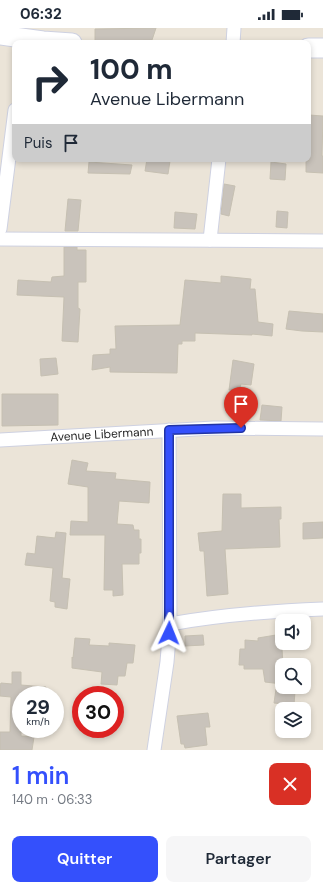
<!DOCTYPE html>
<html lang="fr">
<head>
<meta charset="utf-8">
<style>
	:root { --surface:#fff; --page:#f6f6f7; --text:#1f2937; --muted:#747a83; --accent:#3450fc }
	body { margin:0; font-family:"DM Sans",sans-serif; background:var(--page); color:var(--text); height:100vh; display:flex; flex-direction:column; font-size:15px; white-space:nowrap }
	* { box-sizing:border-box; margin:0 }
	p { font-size:13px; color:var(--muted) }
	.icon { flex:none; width:22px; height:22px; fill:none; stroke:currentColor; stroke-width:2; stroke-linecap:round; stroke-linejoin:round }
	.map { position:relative; height:722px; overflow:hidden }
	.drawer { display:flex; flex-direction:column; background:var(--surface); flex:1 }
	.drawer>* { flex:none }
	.guide { position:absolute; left:12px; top:12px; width:299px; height:122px; border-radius:8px; box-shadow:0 2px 6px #0003; background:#fff; color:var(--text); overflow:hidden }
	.controls { position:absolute; left:275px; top:586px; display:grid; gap:8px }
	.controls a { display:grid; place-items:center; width:36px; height:36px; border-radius:8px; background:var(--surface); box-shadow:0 2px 6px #0003; font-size:20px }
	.speed { position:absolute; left:12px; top:658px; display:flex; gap:8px; font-size:20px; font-weight:700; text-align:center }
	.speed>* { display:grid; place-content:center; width:52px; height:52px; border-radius:50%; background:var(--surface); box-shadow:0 2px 6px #0003; line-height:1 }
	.speed small { font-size:10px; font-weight:400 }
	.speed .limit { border:6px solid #d22; background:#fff; color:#111 }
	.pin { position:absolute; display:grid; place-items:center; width:34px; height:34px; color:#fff; margin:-41px -17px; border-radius:50% 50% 50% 0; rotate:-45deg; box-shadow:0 0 4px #0007 }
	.pin .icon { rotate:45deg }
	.me { position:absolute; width:44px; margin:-22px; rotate:2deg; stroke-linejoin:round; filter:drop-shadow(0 0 3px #0008) }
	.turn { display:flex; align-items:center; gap:14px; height:84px; padding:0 12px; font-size:18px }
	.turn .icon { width:52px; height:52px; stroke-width:2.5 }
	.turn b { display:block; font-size:28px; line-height:34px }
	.then { display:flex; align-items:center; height:38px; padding:0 12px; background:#0003; gap:8px; font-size:15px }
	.round { display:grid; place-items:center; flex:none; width:42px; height:42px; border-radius:8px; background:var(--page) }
	.head { display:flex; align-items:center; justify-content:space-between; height:68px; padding:0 12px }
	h1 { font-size:24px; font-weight:600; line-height:30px; color:var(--accent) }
	.cta { display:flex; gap:8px; margin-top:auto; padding:8px 12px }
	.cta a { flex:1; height:46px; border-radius:8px; background:var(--accent); color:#fff; font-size:16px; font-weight:600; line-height:46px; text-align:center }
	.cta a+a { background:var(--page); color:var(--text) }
	.status { display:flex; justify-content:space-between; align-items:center; height:28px; padding:0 20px; background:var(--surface); direction:ltr }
	.status svg { height:11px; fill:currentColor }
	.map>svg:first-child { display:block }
</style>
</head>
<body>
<div class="status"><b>06:32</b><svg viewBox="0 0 49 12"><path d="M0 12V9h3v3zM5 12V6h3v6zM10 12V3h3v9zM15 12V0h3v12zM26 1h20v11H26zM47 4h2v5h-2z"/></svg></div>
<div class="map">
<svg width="323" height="722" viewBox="0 0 323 722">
	<rect width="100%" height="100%" fill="#ebe4d8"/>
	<path fill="#c9c3bb" stroke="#c6c0b2" d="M156,0L152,12L95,13V1Z
		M309,87L323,88L322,128H323V145L306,144V132L308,133Z
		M147,131L170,133L168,146L145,143Z
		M89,134L132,137L130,146L88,145Z
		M271,134L286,136L285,152L270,151Z
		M224,156L235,158L229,188L221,186Z
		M68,171L81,172L78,203H65Z
		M277,183L288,184L287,200L276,199Z
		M175,184L197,186L195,201L174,200Z
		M64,219H77V222H86V254H78V280L80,281L78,314L62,313L64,269L17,267L18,252L51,254L52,249L64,248Z
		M221,248L251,251L250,261H255L258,294L273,296L272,308L252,306V307L195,305V313H182V316H178L177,345L110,344V339L92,342L93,327L110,326V321H116L115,298L180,297L185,252L221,255Z
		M289,283L323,286V304L302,303L286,301Z
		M56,330L58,346L41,348L40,331Z
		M233,332L254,336L251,357L241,356L239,363L229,362Z
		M2,366H58V397L2,398Z
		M262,377L282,379L281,393L260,392Z
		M72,432L88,435L86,443L116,445L115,451L150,454L149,475L119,473L117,496L133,497L134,502H139V511H141V525H139V536H122L123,567L113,568V562H104L105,507H70L71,493L88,494V459L68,456Z
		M223,466H241V480L281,479V491H279L280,519L225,521L228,566L207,568L204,523H200L198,505L222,503Z
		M323,494V510L303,511V495Z
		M56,504L66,505L62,550L70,551L67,581L55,579V574L50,573L53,540L25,537L27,525L35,526L37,508L55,510Z
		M282,606V621L283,637H282V656L265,654L263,641H244V637H239L240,621H245V612L258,613V610Z
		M203,607L204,617L185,618V608Z
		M75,610L90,611L89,617L109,618V615L135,617L133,635H127L125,648H118L117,657L101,656L102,644L72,640V629L73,630Z
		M12,644H21V657L46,659V667H21V708L34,709L32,722H0V704H10L11,669L0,668V657L1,655L12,656Z
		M276,661L295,663L294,677L274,675Z
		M208,685L210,699H205L207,717L185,720L184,716H181L177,688Z"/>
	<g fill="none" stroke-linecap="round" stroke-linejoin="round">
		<defs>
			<g id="street">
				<path d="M233,15L234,0"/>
				<path d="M0,201L15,82"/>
				<path d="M0,211L323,213"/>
				<path d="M210,212L219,131"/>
				<path id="s1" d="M0,412L214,400L323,401"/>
				<path d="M170,596C220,587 272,583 323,581"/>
				<path d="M154,722L167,634L170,596L169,402"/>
			</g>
			<path id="secondary" d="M0,7L43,13L72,15
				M308,20H323"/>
		</defs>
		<use href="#street" stroke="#ced1e1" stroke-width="15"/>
		<use href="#secondary" stroke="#ced1e1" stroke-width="21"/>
		<use href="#street" stroke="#fff" stroke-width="13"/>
		<use href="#secondary" stroke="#fff" stroke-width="19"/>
	</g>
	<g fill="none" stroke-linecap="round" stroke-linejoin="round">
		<defs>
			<path id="route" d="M169,605V402L241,400"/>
		</defs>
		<use href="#route" stroke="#2234a4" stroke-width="10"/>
		<use href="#route" stroke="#3450fc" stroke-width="7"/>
	</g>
	<g text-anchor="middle" stroke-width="3" stroke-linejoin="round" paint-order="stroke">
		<g font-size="12" fill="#272727" stroke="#fff">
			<text dy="4" stroke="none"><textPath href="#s1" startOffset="102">Avenue Libermann</textPath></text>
		</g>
	</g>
</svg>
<div class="controls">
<a><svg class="icon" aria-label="sound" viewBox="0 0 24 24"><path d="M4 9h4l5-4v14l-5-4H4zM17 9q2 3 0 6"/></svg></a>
<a><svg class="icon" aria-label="search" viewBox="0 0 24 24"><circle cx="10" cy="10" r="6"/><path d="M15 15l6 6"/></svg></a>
<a><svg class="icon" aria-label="layers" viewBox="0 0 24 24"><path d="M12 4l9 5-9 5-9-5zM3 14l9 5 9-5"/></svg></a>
</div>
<div class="speed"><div>29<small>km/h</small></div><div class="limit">30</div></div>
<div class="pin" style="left:241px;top:400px;background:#d93025"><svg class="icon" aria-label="arrive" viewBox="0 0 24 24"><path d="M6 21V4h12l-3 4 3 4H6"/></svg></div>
<svg class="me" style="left:169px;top:605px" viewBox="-20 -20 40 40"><path d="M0-17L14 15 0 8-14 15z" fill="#3450fc" stroke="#fff" stroke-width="4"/></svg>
<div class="guide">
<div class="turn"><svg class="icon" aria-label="right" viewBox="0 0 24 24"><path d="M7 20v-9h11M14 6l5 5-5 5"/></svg><div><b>100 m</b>Avenue Libermann</div></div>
<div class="then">Puis<svg class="icon" aria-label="arrive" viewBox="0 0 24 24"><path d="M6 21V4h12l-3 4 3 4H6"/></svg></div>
</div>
</div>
<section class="drawer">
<div class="head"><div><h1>1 min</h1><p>140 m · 06:33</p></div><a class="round" style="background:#d93025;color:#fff"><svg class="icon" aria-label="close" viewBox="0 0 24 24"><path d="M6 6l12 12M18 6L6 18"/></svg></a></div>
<div class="cta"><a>Quitter</a><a>Partager</a></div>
</section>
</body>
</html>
